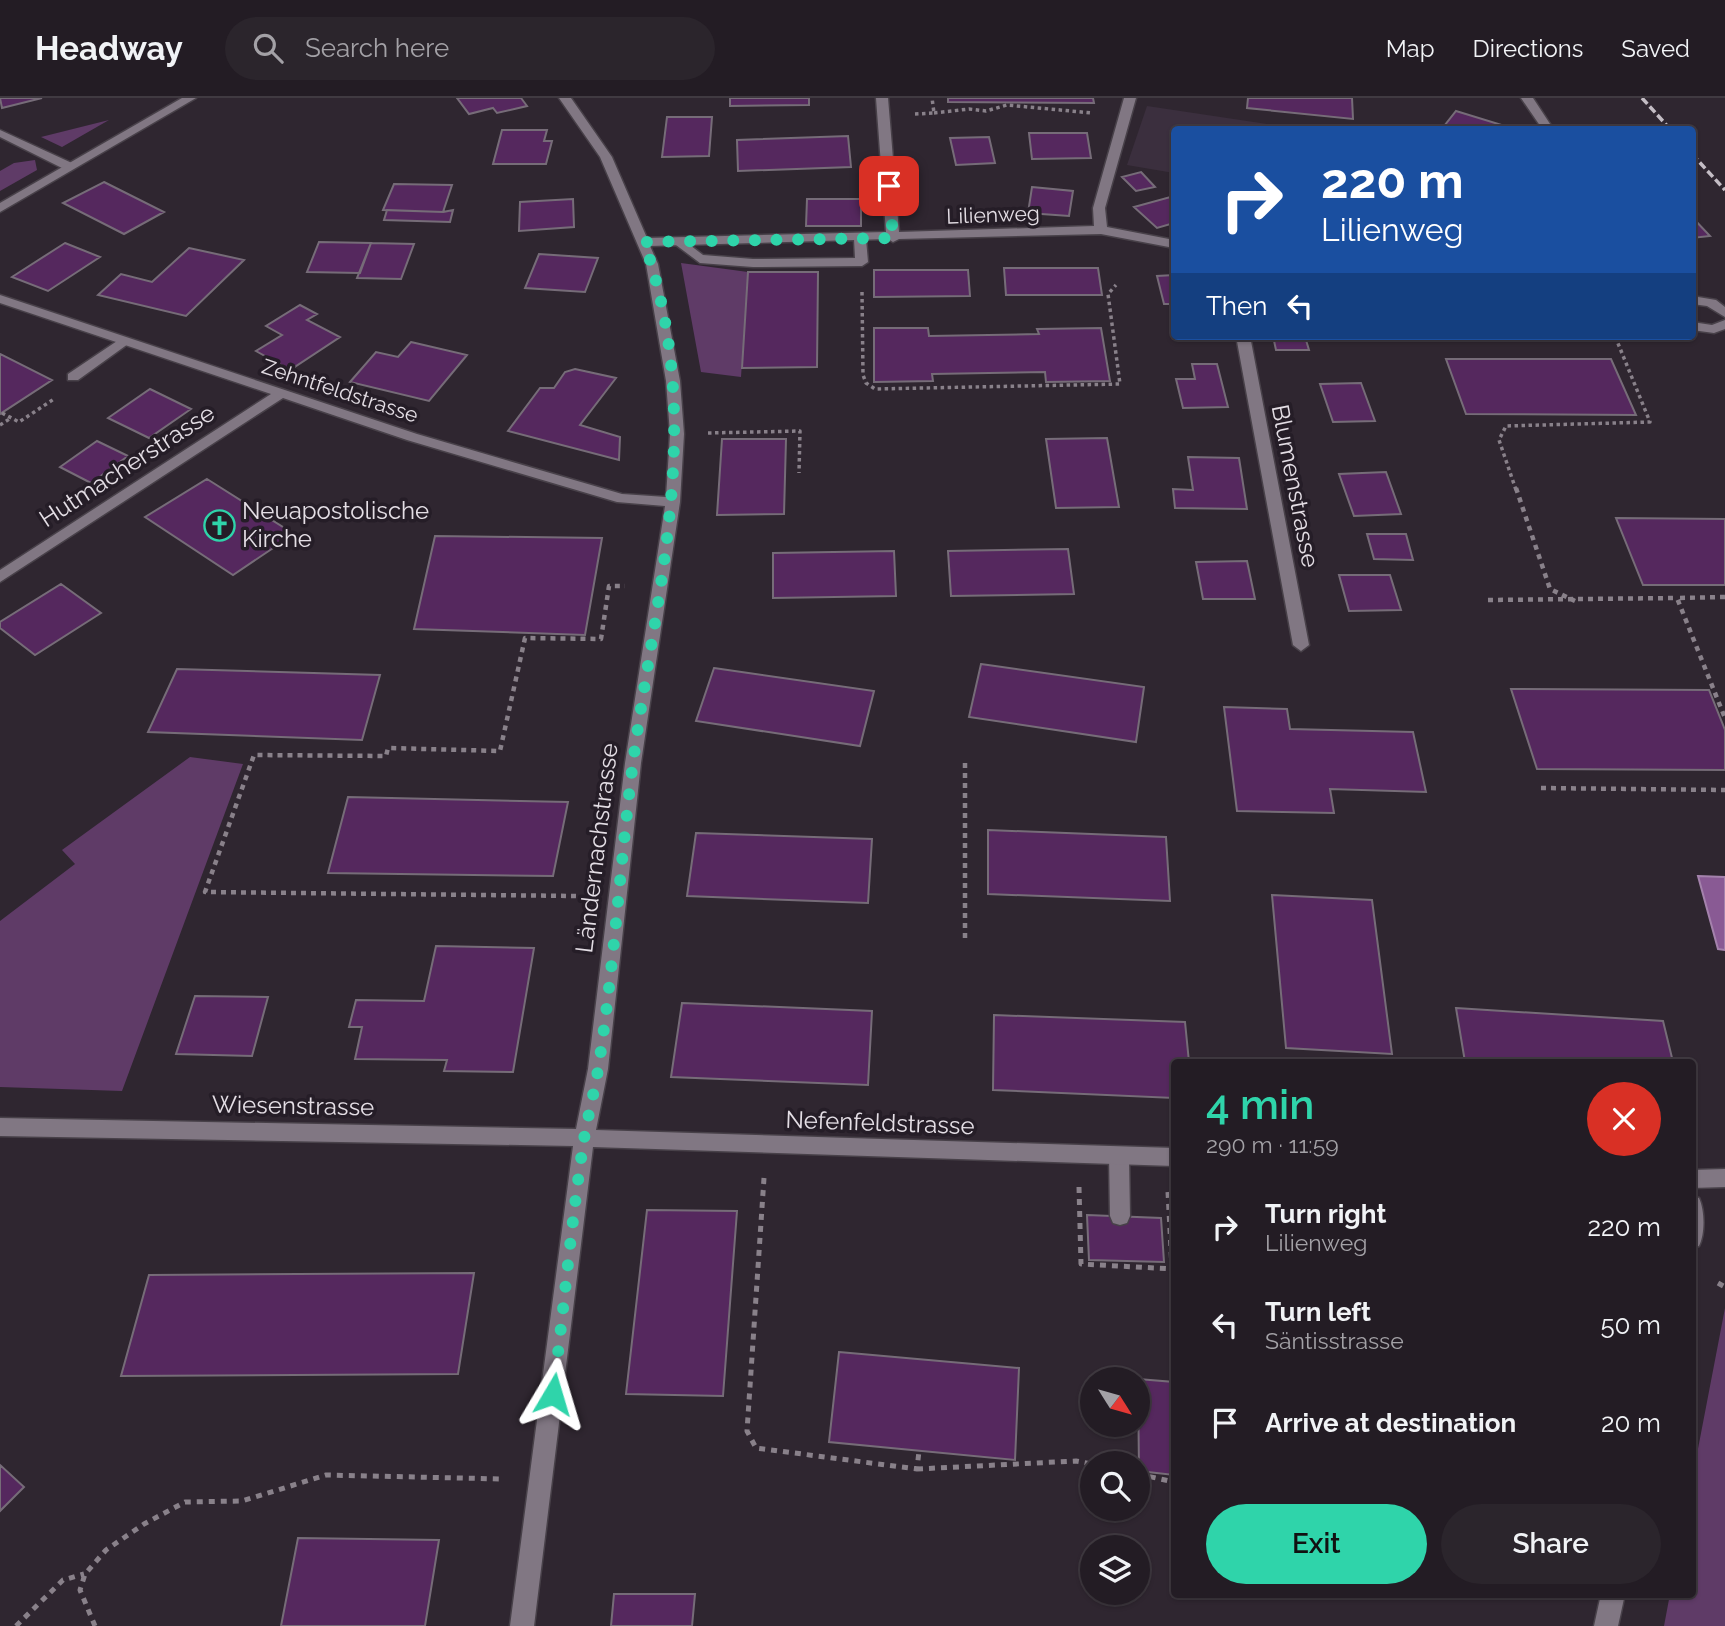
<!DOCTYPE html>
<html lang="en">
<head>
<meta charset="utf-8">
<style>
	:root { --surface:#231c24; --page:#2b252c; --text:#f1f3f6; --muted:#a3a1a6; --line:#403a41; --accent:#2fd4aa }
	body { margin:0; font-family:Raleway,sans-serif; background:var(--page); color:var(--text); height:100vh; display:flex; flex-direction:column; font-size:26px; white-space:nowrap }
	* { box-sizing:border-box; margin:0 }
	p { font-size:23px; color:var(--muted) }
	.icon { flex:none; width:38px; height:38px; fill:none; stroke:currentColor; stroke-width:2; stroke-linecap:round; stroke-linejoin:round }
	.map { position:relative; flex:1; overflow:hidden }
	.panel { position:absolute; left:1171px; top:961px; width:525px; height:539px; display:flex; flex-direction:column; background:var(--surface); border-radius:7px; box-shadow:0 2px 5px #0004,0 0 0 2px var(--line) }
	.panel>* { flex:none }
	.top-card { position:absolute; left:1171px; top:28px; width:525px; height:214px; border-radius:7px; box-shadow:0 2px 5px #0004,0 0 0 2px var(--line); background:#1a4fa0; color:#fff; overflow:hidden }
	.needle { width:46px; rotate:127deg }
	.fabs { position:absolute; left:1080px; top:1269px; display:grid; gap:14px }
	.fabs a { display:grid; place-items:center; width:70px; height:70px; border-radius:50%; background:var(--surface); box-shadow:0 2px 5px #0004,0 0 0 2px var(--line); font-size:35px }
	.pin { position:absolute; display:grid; place-items:center; width:60px; height:60px; color:#fff; margin:-30px; border-radius:14px; box-shadow:0 4px 10px #0006 }
	.me { position:absolute; width:77px; margin:-38px; rotate:7deg; stroke-linejoin:round; filter:drop-shadow(0 0 5px #0008) }
	.turn { display:flex; align-items:center; gap:24px; height:147px; padding:0 35px; font-size:32px }
	.turn .icon { width:91px; height:91px; stroke-width:2.5 }
	.turn b { display:block; font-size:49px; line-height:60px }
	.then { display:flex; align-items:center; height:66px; padding:0 35px; background:#0003; gap:14px; font-size:26px }
	.round { display:grid; place-items:center; flex:none; width:74px; height:74px; border-radius:37px; background:var(--page) }
	.summary { display:flex; align-items:center; justify-content:space-between; height:119px; padding:0 35px }
	h1 { font-size:42px; font-weight:600; line-height:52px; color:var(--accent) }
	.cta { display:flex; gap:14px; margin-top:auto; padding:14px 35px }
	.cta a { flex:1; height:80px; border-radius:42px; background:var(--accent); color:#111; font-size:28px; font-weight:600; line-height:80px; text-align:center }
	.cta a+a { background:var(--page); color:var(--text) }
	ul { padding:0; list-style:none }
	li { display:flex; align-items:center; gap:21px; height:98px; padding:0 35px }
	li div { flex:1 }
	li b { display:block; font-size:26px }
	li em { font-style:normal }
	header { display:flex; align-items:center; gap:42px; box-sizing:border-box; height:98px; padding:0 35px; background:var(--surface); border-bottom:2px solid var(--line) }
	header strong { font-size:33px }
	nav { display:flex; gap:38px; margin-inline-start:auto; font-size:24px }
	.search { width:490px; height:63px; background:var(--page); display:flex; align-items:center; gap:18px; box-sizing:border-box; padding:0 24px; border-radius:38px; color:var(--muted); font-size:26px }
	.map>svg:first-child { display:block }
</style>
</head>
<body>
<header>
<strong>Headway</strong>
<div class="search"><svg class="icon" aria-label="search" viewBox="0 0 24 24"><circle cx="10" cy="10" r="6"/><path d="M15 15l6 6"/></svg>Search here</div>
<nav><a>Map</a><a>Directions</a><a>Saved</a></nav>
</header>
<div class="map">
<svg width="1725" height="1528" viewBox="0 0 1725 1528">
	<rect width="100%" height="100%" fill="#2f2630"/>
	<path fill="#3b2f3e" d="M1147,8L1300,31L1174,32V75L1127,67Z"/>
	<path fill="#5f3b67" d="M109,22L62,49L41,39Z
		M35,62L37,72L0,93V73L14,65Z
		M681,165L748,174L741,279L701,274Z
		M190,659L243,666L122,993L0,989V823L75,766L62,752Z
		M1725,1210V1528H1664L1670,1496H1692V1382Z"/>
	<path fill="#895a94" stroke="#a482ac" stroke-width="2" d="M1698,778L1725,779V852L1718,851Z"/>
	<path fill="#55285e" stroke="#766c78" stroke-width="2" d="M0,0H42L2,10Z
		M457,0H521L527,8L497,15L493,10L469,16Z
		M730,0H809V7L730,8Z
		M948,0H1093L1094,5L948,4Z
		M1248,0H1352L1353,21L1247,10Z
		M1456,13L1505,28L1502,32H1441Z
		M667,19H712L709,58L662,59Z
		M502,32H547L544,43H552L546,66H493Z
		M1029,35H1087L1091,60L1032,61Z
		M848,38L851,69L738,73L737,42Z
		M989,39L995,65L956,67L950,40Z
		M1141,74L1155,89L1136,93L1122,79Z
		M104,84L164,114L124,136L63,105Z
		M394,86L452,87L443,114L383,112Z
		M1032,89L1073,93L1069,118L1028,115Z
		M1174,98V125L1157,130L1134,109Z
		M573,101L574,129L519,133L520,104Z
		M807,101H861V128H806Z
		M387,112L443,114L453,112L450,124L384,122Z
		M1692,119L1710,138L1692,140Z
		M319,144L371,145L360,175L307,174Z
		M65,145L100,159L48,193L12,179Z
		M371,145L414,146L401,181L357,180Z
		M189,150L244,162L186,218L98,197L121,176L152,184Z
		M539,156L598,160L585,194L525,190Z
		M1004,170H1098L1102,197H1006Z
		M874,172H968L970,198L874,199Z
		M748,174H818L817,269L742,270Z
		M1174,177V206H1164L1157,178Z
		M300,207L317,216L307,222L340,239L290,272L256,253L282,237L266,228Z
		M874,230H928L929,238L1039,236L1037,231L1101,230L1110,283L1046,284L1045,274L932,276L933,283L874,284Z
		M1273,238H1349L1351,242H1306L1309,252H1276Z
		M411,244L467,257L429,303L350,284L376,254L398,259Z
		M0,256L52,282L0,316Z
		M1446,261H1611L1636,317L1466,316Z
		M1192,266H1217L1228,309L1183,310L1176,281H1195Z
		M575,271L616,280L580,327L620,339L619,362L508,333L540,290H554L565,274Z
		M1361,285L1375,323L1333,324L1320,286Z
		M150,291L191,311L149,340L108,320Z
		M1107,340L1119,409L1056,410L1046,341Z
		M722,341H786L784,416L717,417Z
		M97,343L128,358L91,385L60,369Z
		M1188,359L1239,360L1247,411L1175,410L1173,391L1193,392Z
		M1386,374L1401,416L1354,418L1339,376Z
		M207,381L294,436L233,477L145,419Z
		M1616,420L1725,421V487H1643Z
		M1367,436H1406L1413,462L1374,461Z
		M435,438L602,440L585,537L414,531Z
		M1068,451L1074,496L951,498L948,453Z
		M894,453L896,498L773,500V455Z
		M1247,463L1255,501H1203L1196,464Z
		M1339,477H1390L1401,512L1349,513Z
		M61,486L101,515L35,557L0,530V524Z
		M981,566L1144,589L1136,644L969,619Z
		M714,570L874,593L860,648L696,623Z
		M177,571L380,577L362,642L148,634Z
		M1511,591L1709,592L1725,632V672L1537,671Z
		M1224,609L1287,611L1290,631L1413,634L1426,694L1330,691L1334,715L1237,713Z
		M348,699L568,704L553,778L328,775Z
		M988,732L1166,739L1170,803L988,796Z
		M696,735L872,741L868,805L687,798Z
		M1272,797L1372,802L1392,956L1286,950Z
		M436,848L534,850L513,974L444,973L447,962L355,961L362,929H349L356,902L424,903Z
		M195,898L268,899L252,958L176,956Z
		M682,905L872,913L868,987L671,979Z
		M1456,910L1663,923L1673,964H1465Z
		M994,917L1185,924L1189,964H1174V1000L993,992Z
		M647,1112L737,1113L723,1298L626,1296Z
		M1087,1117L1161,1120L1164,1164L1089,1162Z
		M474,1175L458,1276L121,1278L149,1177Z
		M839,1254L1019,1270L1015,1362L829,1344Z
		M1138,1281L1174,1284V1377L1139,1373Z
		M0,1367L24,1389L0,1413Z
		M298,1440L439,1442L425,1528H281Z
		M614,1496H695L692,1528H611Z"/>
	<g fill="none" stroke-linecap="round" stroke-linejoin="round">
		<defs>
			<path id="service" d="M0,32L74,66L76,69L66,72L0,39Z
				M860,137L866,141L868,164L862,168L753,169L700,165L672,144L682,141L703,157L753,161L855,160L854,141Z
				M123,239L130,243L128,246L78,282H68V276Z
				M1119,1049L1126,1052L1129,1058L1130,1118L1127,1125L1120,1127L1113,1125L1110,1118L1109,1058L1112,1052Z"/>
			<path id="minor" d="M559,0H571L612,59L647,140L886,134L876,0H888L899,134L1094,128L1093,110L1124,0H1136L1105,110L1107,129L1174,142V150L1101,136L899,141L893,144L888,141L650,148L658,166L680,283L684,336L680,404L641,665L608,971L596,1032L1174,1050V1068L593,1049L534,1528H510L573,1048L0,1038V1020L576,1031L588,971L625,665L665,408L617,404L407,342L283,300L0,484V472L271,296L0,205V197L417,336L622,396L666,399L670,336L666,283L646,166L600,59Z
				M1521,0H1533L1554,32H1543Z
				M1692,198L1716,202L1725,209V219L1707,208L1692,206Z
				M1725,222V231L1714,235L1692,232V224L1712,227Z
				M1236,238H1250L1309,547L1301,553L1293,547Z
				M1725,1071V1089L1692,1090V1072Z
				M1692,1098L1699,1100C1705,1113 1705,1136 1699,1148L1692,1150Z
				M1601,1496H1625L1618,1528H1594Z"/>
			<path id="tertiary" d="M182,0H196L0,114V105Z"/>
		</defs>
		<use href="#service" stroke="#484149" stroke-width="3"/>
		<use href="#minor" stroke="#484149" stroke-width="3"/>
		<use href="#tertiary" stroke="#484149" stroke-width="3"/>
		<path stroke="#89818a" stroke-width="3.5" stroke-dasharray="3.5 3.5" stroke-linecap="butt" d="M934,15L969,11L986,13L1007,7L1092,15
			M915,16L934,15L932,0
			M862,194L863,277L866,285L875,291L1120,286L1108,196L1116,187
			M2,315L19,324L54,301
			M0,327L11,320
			M708,335L800,333L799,375
			M1516,392L1499,342L1506,328L1650,324L1615,238"/>
		<path stroke="#89818a" stroke-width="4.5" stroke-dasharray="5 5" stroke-linecap="butt" d="M1516,390L1550,491L1575,503
			M1725,499L1677,500L1725,620
			M1488,502L1677,500
			M965,665V845
			M1541,690L1725,692
			M576,798L205,794L254,657L386,658L388,650L500,653L525,540L601,541L609,488H625"/>
		<path stroke="#89818a" stroke-width="5" stroke-dasharray="6 6" stroke-linecap="butt" d="M764,1080L747,1333L756,1350L917,1371L919,1353
			M1079,1089L1081,1166L1174,1171
			M1168,1094L1172,1171
			M1718,1185L1725,1189
			M917,1371L1076,1363L1092,1366
			M1138,1376L1174,1384
			M16,1528L63,1482L84,1476
			M95,1528L80,1492L85,1476L106,1452L144,1426L185,1404L242,1403L326,1377L503,1381"/>
		<use href="#service" fill="#817783" fill-rule="evenodd"/>
		<use href="#minor" fill="#817783" fill-rule="evenodd"/>
		<use href="#tertiary" fill="#817783" fill-rule="evenodd"/>
		<path stroke="#c4bdc5" stroke-width="3.5" stroke-dasharray="8 3.5" stroke-linecap="butt" d="M1642,0L1671,32
			M1692,56L1725,92"/>
	</g>
	<g fill="none" stroke-linecap="round" stroke-linejoin="round">
		<path stroke="#2fd4aa" stroke-width="12" stroke-dasharray="0 21.6" d="M553,1296C564,1211 571,1125 584,1041C588,1018 594,995 598,972C614,870 620,766 633,664C657,488 706,320 644,144L893,140L889,88"/>
	</g>
	<defs>
		<symbol id="church-ring" viewBox="-11 -11 22 22"><circle r="9.5" fill="#251d27" stroke="#2fd4aa" stroke-width="1.5"/><path d="M-1.2-6h2.4v3.5h3.3v2.4h-3.3V6h-2.4V-.1h-3.3v-2.4h3.3Z" fill="#2fd4aa"/></symbol>
	</defs>
	<g fill-rule="evenodd">
		<use href="#church-ring" x="202" y="410" width="35" height="35"/>
	</g>
	<g text-anchor="middle" stroke-width="7" stroke-linejoin="round" paint-order="stroke">
		<g font-size="21" fill="#e4dee5" stroke="#251d27">
			<text transform="translate(993 117) rotate(-2)" y="7">Lilienweg</text>
			<text transform="translate(340 293) rotate(18)" y="7">Zehntfeldstrasse</text>
		</g>
		<g font-size="24" fill="#e4dee5" stroke="#251d27">
			<text transform="translate(127 368) rotate(-33)" y="8">Hutmacherstrasse</text>
			<text transform="translate(1295 388) rotate(79)" y="8">Blumenstrasse</text>
			<text transform="translate(597 750) rotate(-83)" y="8">Ländernachstrasse</text>
			<text transform="translate(293 1008) rotate(1)" y="8">Wiesenstrasse</text>
			<text transform="translate(880 1025) rotate(2)" y="8">Nefenfeldstrasse</text>
		</g>
		<g font-size="24" fill="#e4dee5" stroke="#251d27" text-anchor="start">
			<text x="242" y="421">Neuapostolische<tspan x="242" dy="28">Kirche</tspan></text>
		</g>
	</g>
</svg>
<div class="fabs">
<a><svg class="needle" viewBox="-14 -14 28 28"><path d="M0-13l5 13h-10z" fill="#e53935"/><path d="M0 13l5-13h-10z" fill="#a3a1a6"/></svg></a>
<a><svg class="icon" aria-label="search" viewBox="0 0 24 24"><circle cx="10" cy="10" r="6"/><path d="M15 15l6 6"/></svg></a>
<a><svg class="icon" aria-label="layers" viewBox="0 0 24 24"><path d="M12 4l9 5-9 5-9-5zM3 14l9 5 9-5"/></svg></a>
</div>
<div class="pin" style="left:889px;top:88px;background:#d93025"><svg class="icon" aria-label="arrive" viewBox="0 0 24 24"><path d="M6 21V4h12l-3 4 3 4H6"/></svg></div>
<svg class="me" style="left:553px;top:1296px" viewBox="-20 -20 40 40"><path d="M0-17L14 15 0 8-14 15z" fill="#2fd4aa" stroke="#fff" stroke-width="4"/></svg>
<div class="top-card">
<div class="turn"><svg class="icon" aria-label="right" viewBox="0 0 24 24"><path d="M7 20v-9h11M14 6l5 5-5 5"/></svg><div><b>220 m</b>Lilienweg</div></div>
<div class="then">Then<svg class="icon" aria-label="left" viewBox="0 0 24 24"><path d="M17 20v-9H6M10 6l-5 5 5 5"/></svg></div>
</div>
<section class="panel">
<div class="summary"><div><h1>4 min</h1><p>290 m · 11:59</p></div><a class="round" style="background:#d93025;color:#fff"><svg class="icon" aria-label="close" viewBox="0 0 24 24"><path d="M6 6l12 12M18 6L6 18"/></svg></a></div>
<ul>
<li><svg class="icon" aria-label="right" viewBox="0 0 24 24"><path d="M7 20v-9h11M14 6l5 5-5 5"/></svg><div><b>Turn right</b><p>Lilienweg</p></div><em>220 m</em></li>
<li><svg class="icon" aria-label="left" viewBox="0 0 24 24"><path d="M17 20v-9H6M10 6l-5 5 5 5"/></svg><div><b>Turn left</b><p>Säntisstrasse</p></div><em>50 m</em></li>
<li><svg class="icon" aria-label="arrive" viewBox="0 0 24 24"><path d="M6 21V4h12l-3 4 3 4H6"/></svg><div><b>Arrive at destination</b></div><em>20 m</em></li>
</ul>
<div class="cta"><a>Exit</a><a>Share</a></div>
</section>
</div>
</body>
</html>
